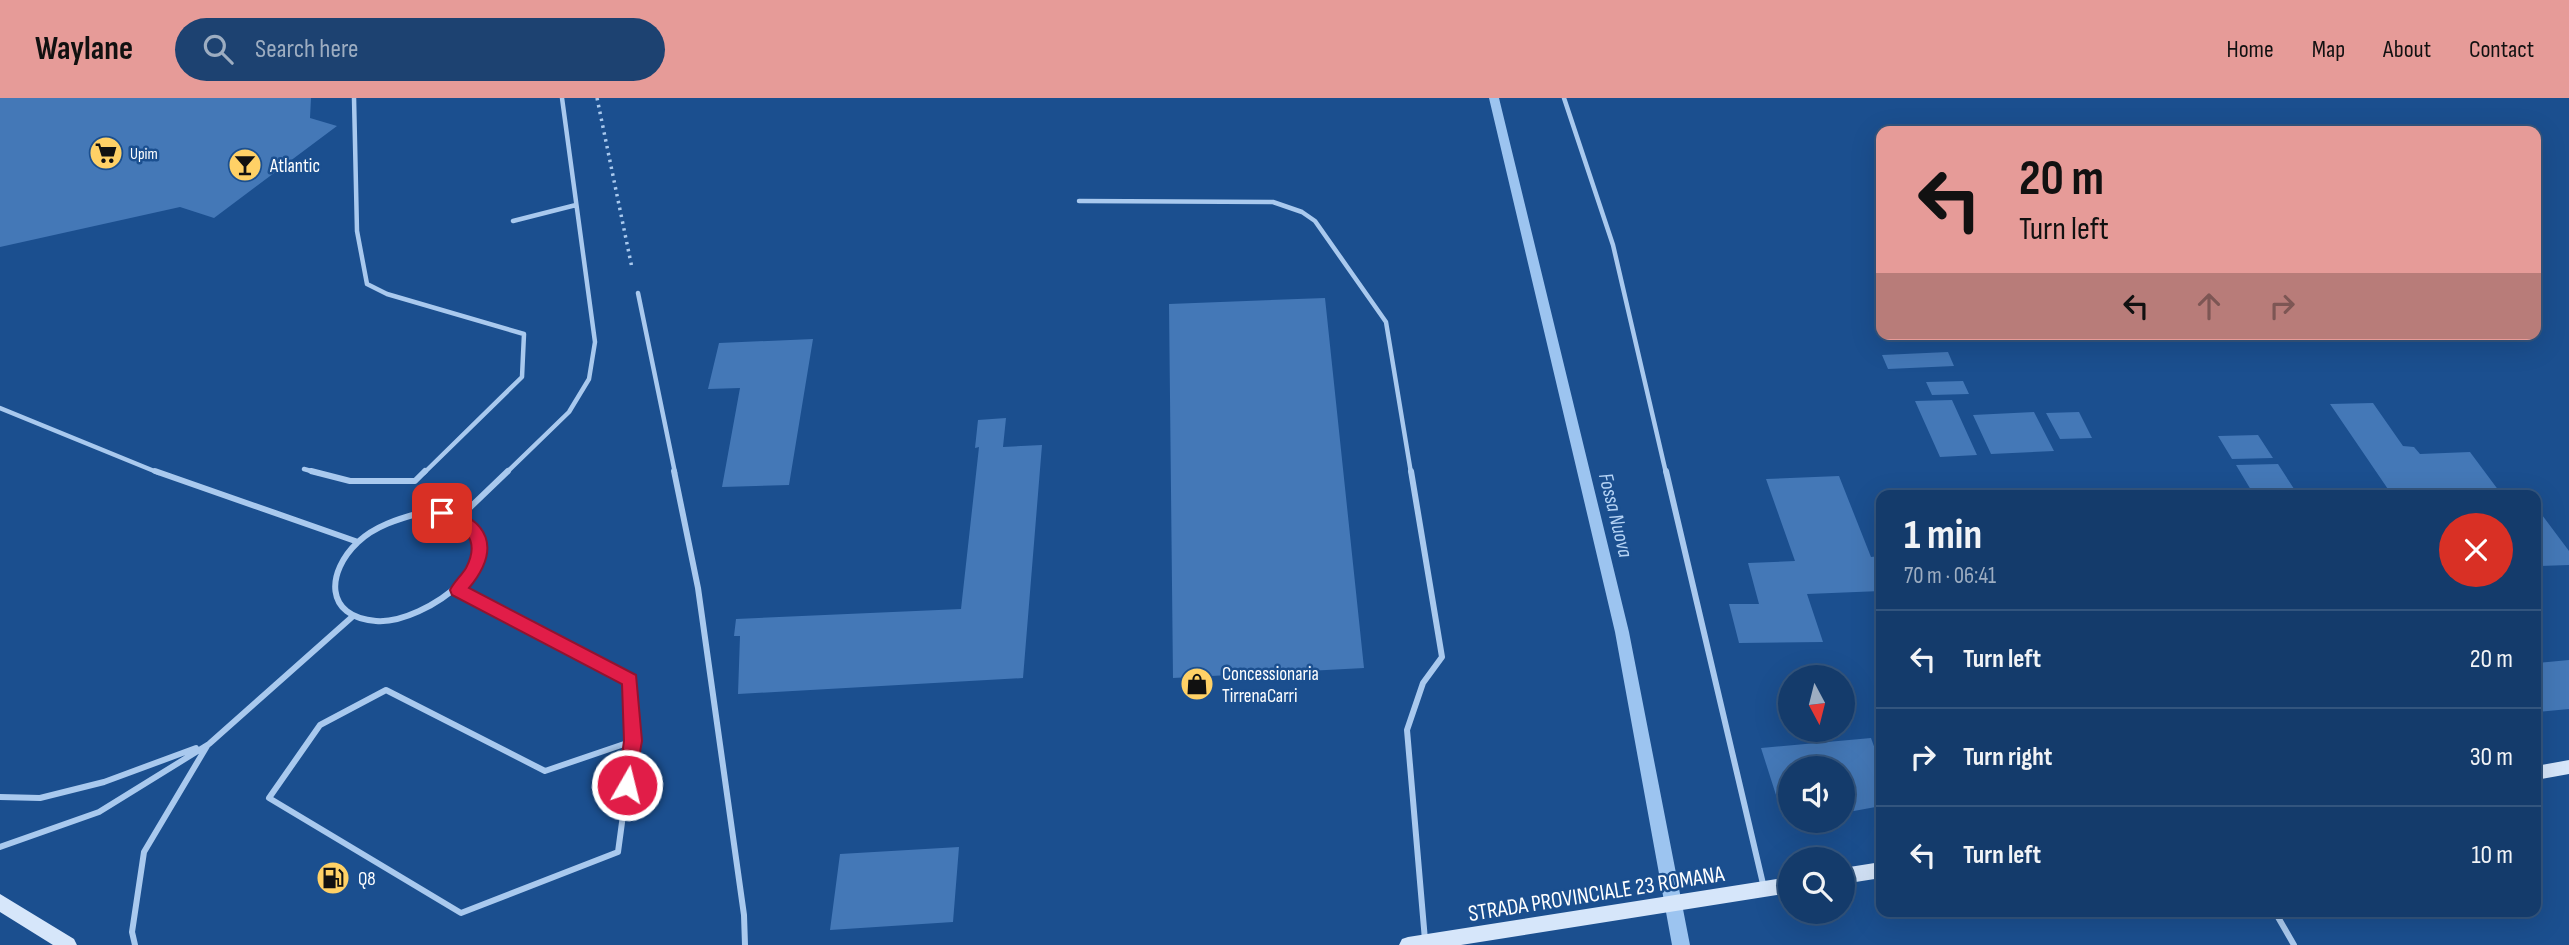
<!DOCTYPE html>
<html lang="en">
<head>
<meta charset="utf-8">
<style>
	:root { --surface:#143b6b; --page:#1d4271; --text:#f1f3f6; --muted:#9dadc1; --line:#33557e; --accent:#e69b98 }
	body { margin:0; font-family:"Sofia Sans Condensed",sans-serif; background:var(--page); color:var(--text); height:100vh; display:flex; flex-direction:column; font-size:26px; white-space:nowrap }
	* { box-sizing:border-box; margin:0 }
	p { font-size:23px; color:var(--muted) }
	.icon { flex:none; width:38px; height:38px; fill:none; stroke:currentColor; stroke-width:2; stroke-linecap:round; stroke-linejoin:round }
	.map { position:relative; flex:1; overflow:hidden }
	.side { position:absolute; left:1876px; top:392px; width:665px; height:427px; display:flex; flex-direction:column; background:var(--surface); border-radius:14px; box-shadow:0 7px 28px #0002,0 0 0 2px var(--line) }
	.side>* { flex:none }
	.banner { position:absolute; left:1876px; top:28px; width:665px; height:214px; border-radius:14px; box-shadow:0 7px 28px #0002,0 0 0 2px var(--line); background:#e69b98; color:#111; overflow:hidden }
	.needle { width:46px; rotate:173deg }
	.tools { position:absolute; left:1778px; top:567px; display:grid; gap:14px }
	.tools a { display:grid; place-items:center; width:77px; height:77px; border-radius:50%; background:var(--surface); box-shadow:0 7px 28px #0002,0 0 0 2px var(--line); font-size:35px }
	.pin { position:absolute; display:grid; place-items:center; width:60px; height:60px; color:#fff; margin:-30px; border-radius:14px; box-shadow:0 4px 10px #0006 }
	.me { position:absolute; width:77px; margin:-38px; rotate:8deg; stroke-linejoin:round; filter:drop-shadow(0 0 5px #0008) }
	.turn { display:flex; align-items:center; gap:24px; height:147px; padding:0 28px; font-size:32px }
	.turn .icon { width:91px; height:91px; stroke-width:2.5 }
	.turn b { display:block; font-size:49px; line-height:60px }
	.lanes { display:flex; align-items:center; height:66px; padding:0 28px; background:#0003; justify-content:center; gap:35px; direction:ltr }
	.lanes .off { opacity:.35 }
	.round { display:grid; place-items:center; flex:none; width:74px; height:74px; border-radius:37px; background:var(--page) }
	.head { display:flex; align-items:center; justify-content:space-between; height:119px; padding:0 28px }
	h1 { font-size:42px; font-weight:700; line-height:52px }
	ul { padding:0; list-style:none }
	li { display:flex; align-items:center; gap:21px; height:98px; padding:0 28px; border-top:2px solid var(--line) }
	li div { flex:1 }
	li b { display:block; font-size:26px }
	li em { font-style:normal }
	header { display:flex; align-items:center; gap:42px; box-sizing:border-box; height:98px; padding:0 35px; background:var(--accent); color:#111 }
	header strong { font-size:33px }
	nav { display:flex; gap:38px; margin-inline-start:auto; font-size:24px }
	.search { width:490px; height:63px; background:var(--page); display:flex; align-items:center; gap:18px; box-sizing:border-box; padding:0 24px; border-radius:38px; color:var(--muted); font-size:26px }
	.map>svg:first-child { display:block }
</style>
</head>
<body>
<header>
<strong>Waylane</strong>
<div class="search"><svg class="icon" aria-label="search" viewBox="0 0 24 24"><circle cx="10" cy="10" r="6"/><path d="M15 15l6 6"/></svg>Search here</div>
<nav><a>Home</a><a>Map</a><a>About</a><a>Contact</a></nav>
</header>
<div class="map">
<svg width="2569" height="847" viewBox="0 0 2569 847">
	<rect width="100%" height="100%" fill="#1b4f8f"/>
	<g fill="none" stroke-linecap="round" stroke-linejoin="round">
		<path fill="#9cc4f0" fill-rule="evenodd" d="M1489,0H1499L1629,534L1690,847H1672L1615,534Z"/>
	</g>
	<path fill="#4478b7" d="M0,0H311L310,20L337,28L214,120L180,109L0,149Z
		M1325,200L1364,570L1173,580L1169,206Z
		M813,241L789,387L722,389L740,290L708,291L719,245Z
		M1948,254L1954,268L1888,271L1882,257Z
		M1963,283L1969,296L1932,297L1926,284Z
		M1952,302L1977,357L1940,359L1915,303Z
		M2373,305L2403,348L2414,349L2420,356L2470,354L2502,397H2392L2330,306Z
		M2034,314L2054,353L1991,356L1973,317Z
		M2079,314L2092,340L2060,341L2046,315Z
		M1006,320L1003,349L1042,347L1023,580L738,596L740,538H734L736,521L961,511L979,349L975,350L978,322Z
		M2258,337L2273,360L2232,361L2218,338Z
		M2278,366L2298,397H2254L2236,367Z
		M1839,378L1871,459L1881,458V493L1807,496L1823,544L1739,545L1729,506H1759L1748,465L1795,463L1766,381Z
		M2536,409L2569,453V467L2536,468Z
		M2569,562V611L2536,614V565Z
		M1871,640L1881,668V693H1878L1881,708L1843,715V670H1790V719H1783L1761,650Z
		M959,749L953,824L830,832L840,756Z"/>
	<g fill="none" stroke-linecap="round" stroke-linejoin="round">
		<path stroke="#a9c9ee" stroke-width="3.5" stroke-dasharray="2.5 4.5" stroke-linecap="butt" d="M597,0L632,170"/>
		<path stroke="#a9c9ee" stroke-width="4.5" d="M354,0L357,133L367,186L387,196L524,236L522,279L424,375
			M1564,0L1613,147L1666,375
			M1079,103L1273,104L1302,114L1315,123L1386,224L1411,375
			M513,123L576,107
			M638,195L675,375
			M0,310L159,375
			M304,371L318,375
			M506,375L569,314L589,281L595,244L562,0"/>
		<path stroke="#a9c9ee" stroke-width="6" d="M155,373L358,444
			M311,373L350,383H415L425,373
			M674,373L698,490L744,817L745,847
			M1411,373L1442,559L1423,585L1407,632L1425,842
			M1666,373L1764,790
			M420,415C431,416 447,416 457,421C524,453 425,527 376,523C324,519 326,474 358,444C375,428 398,421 420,415Z
			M459,420L508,373
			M458,492L630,582L633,643
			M386,592L545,673L633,643L618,754L461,815L269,700L320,627Z
			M0,699L40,700L104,684L196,650
			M0,749L99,714L209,646L352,519
			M2275,814L2294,847
			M135,847L132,834L144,754L207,648"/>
		<path fill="#d6e6fa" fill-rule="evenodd" d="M2569,662V676L2536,682V668Z
			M1881,764V780L1843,786V770Z
			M1790,779V795L1461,847H1399L1402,841L1408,839Z
			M0,796L74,841L77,847H53L0,814Z"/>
	</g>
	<path fill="#e11d48" stroke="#92132f" stroke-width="2" d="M442,409C489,421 502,450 469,490L636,577L642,643L633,693L627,695L621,693L618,687L624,643L622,586L452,497L450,492C454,484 461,478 466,470C482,439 462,428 436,419L434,415Z"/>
	<defs>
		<symbol id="supermarket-disc" viewBox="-11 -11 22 22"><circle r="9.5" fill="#ffd166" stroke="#1b4f8f"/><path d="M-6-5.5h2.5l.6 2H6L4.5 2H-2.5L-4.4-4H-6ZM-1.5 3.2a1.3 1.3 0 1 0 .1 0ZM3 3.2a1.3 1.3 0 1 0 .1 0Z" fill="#111"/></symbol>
		<symbol id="bar-disc" viewBox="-11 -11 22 22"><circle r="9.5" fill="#ffd166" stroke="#1b4f8f"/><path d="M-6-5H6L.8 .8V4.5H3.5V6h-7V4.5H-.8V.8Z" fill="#111"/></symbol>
		<symbol id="shop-disc" viewBox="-11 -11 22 22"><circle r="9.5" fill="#ffd166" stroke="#1b4f8f"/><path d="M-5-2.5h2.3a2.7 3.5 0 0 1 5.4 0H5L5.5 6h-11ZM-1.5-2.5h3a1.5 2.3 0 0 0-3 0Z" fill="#111"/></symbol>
		<symbol id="fuel-disc" viewBox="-11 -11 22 22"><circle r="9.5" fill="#ffd166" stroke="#1b4f8f"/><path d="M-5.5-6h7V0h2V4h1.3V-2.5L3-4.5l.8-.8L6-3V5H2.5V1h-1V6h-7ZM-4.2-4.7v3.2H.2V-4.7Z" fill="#111"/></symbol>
	</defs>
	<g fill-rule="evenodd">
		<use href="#supermarket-disc" x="87" y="36" width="38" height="38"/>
		<use href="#bar-disc" x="226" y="48" width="38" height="38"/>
		<use href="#shop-disc" x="1178" y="567" width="38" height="38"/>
		<use href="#fuel-disc" x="314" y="761" width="38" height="38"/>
	</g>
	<g text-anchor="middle" stroke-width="5" stroke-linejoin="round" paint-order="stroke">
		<g font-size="16" fill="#fff" stroke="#1b4f8f" text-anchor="start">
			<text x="130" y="61">Upim</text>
		</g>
		<g font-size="19" fill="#fff" stroke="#1b4f8f" text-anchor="start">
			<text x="270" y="74">Atlantic</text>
			<text x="1222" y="582">Concessionaria<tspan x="1222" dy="22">TirrenaCarri</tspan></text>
			<text x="358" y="787">Q8</text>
		</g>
		<g font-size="21" font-style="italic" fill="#b5d3f5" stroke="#1b4f8f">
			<text transform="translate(1616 417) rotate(76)" y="7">Fossa Nuova</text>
		</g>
		<g font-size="23" fill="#fff" stroke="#1b4f8f">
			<text transform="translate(1596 795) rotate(-9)" y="8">STRADA PROVINCIALE 23 ROMANA</text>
		</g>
	</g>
</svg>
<div class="tools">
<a><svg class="needle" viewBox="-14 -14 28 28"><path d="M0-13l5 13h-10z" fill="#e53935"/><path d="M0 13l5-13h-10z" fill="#9dadc1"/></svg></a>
<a><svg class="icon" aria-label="sound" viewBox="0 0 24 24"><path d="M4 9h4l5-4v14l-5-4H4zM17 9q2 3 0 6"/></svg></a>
<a><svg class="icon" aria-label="search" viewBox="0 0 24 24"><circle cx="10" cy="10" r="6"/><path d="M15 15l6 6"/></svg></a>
</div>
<div class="pin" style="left:442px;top:415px;background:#d93025"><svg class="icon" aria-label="arrive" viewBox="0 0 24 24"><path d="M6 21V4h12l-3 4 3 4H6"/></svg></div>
<svg class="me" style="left:627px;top:687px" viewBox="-20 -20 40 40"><circle r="17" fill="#e11d48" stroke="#fff" stroke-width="3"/><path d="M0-11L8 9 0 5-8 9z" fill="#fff"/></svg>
<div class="banner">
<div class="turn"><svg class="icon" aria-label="left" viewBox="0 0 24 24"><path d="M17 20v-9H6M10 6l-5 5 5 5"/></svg><div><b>20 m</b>Turn left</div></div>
<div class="lanes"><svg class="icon" aria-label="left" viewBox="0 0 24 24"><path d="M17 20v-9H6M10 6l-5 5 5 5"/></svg><svg class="icon off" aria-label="ahead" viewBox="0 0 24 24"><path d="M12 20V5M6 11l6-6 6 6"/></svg><svg class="icon off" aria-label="right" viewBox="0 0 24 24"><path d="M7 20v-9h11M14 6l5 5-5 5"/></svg></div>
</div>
<section class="side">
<div class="head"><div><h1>1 min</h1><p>70 m · 06:41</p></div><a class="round" style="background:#d93025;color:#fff"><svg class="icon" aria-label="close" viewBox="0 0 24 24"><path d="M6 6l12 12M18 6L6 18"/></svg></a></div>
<ul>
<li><svg class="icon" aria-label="left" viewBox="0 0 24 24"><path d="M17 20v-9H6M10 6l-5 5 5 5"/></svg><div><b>Turn left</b></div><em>20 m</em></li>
<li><svg class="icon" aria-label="right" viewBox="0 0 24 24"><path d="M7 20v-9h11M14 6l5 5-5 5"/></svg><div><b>Turn right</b></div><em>30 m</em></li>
<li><svg class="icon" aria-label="left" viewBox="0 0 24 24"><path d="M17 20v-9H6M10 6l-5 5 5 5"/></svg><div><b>Turn left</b></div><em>10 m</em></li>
</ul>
</section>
</div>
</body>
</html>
